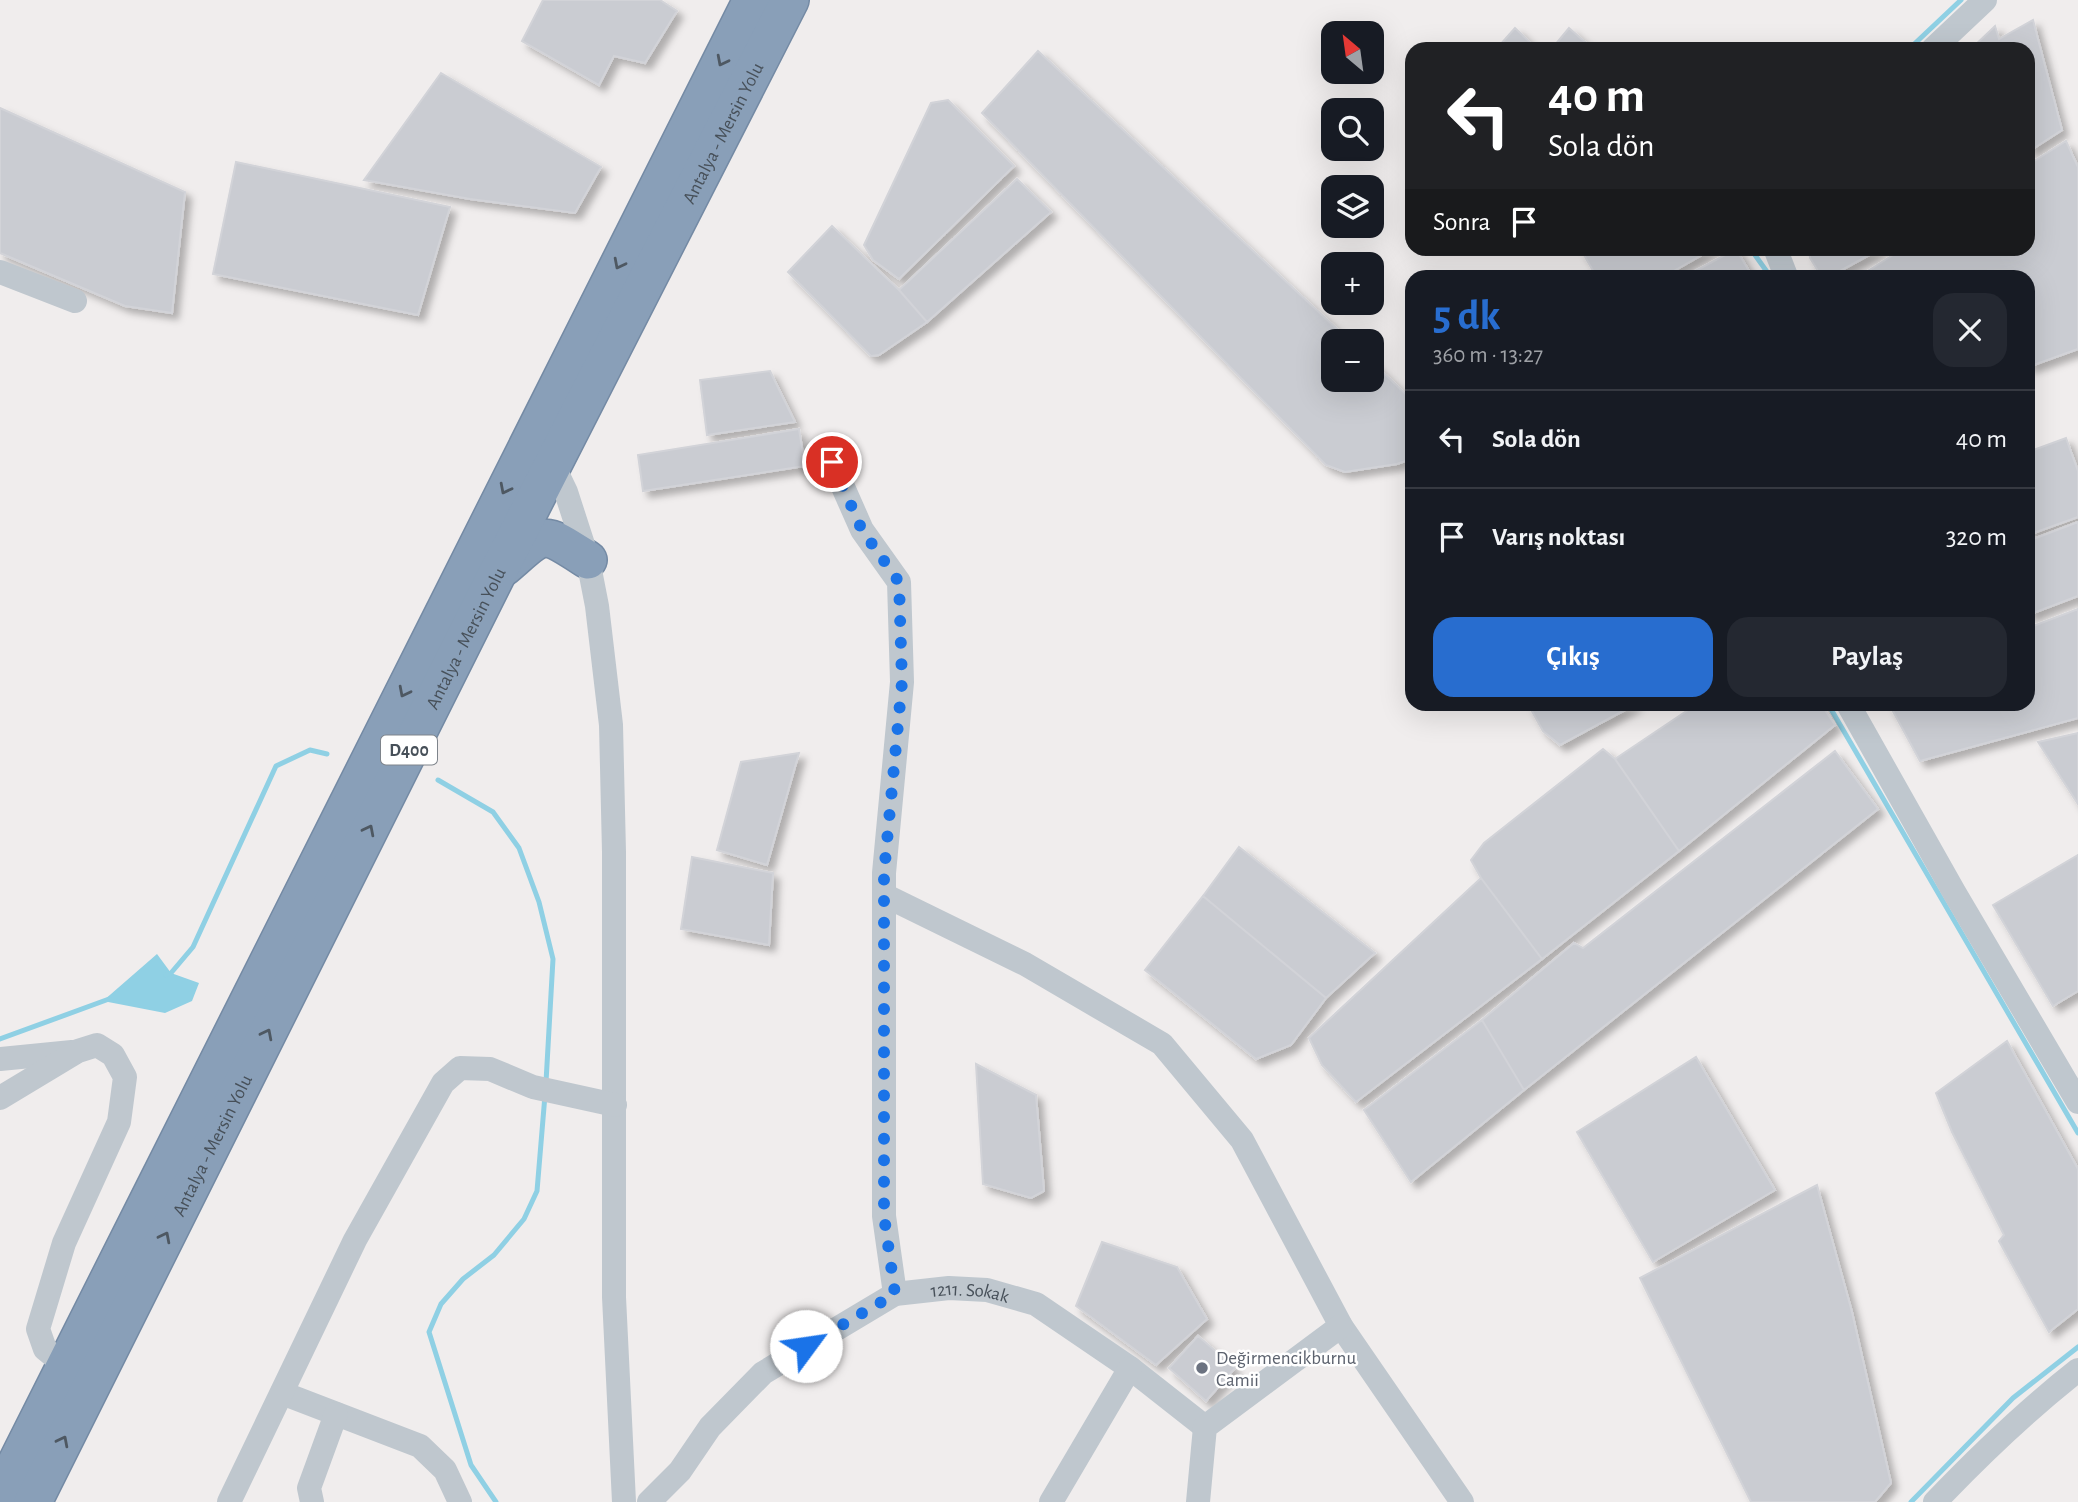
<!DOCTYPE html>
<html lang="tr">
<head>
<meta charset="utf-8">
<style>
	:root { --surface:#171b24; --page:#242831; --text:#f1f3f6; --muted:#9ea1a6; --line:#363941; --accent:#286dcf }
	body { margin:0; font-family:"Alegreya Sans",sans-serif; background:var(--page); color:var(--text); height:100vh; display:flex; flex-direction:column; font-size:26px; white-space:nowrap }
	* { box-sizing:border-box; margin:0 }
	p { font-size:23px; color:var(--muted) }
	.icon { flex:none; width:38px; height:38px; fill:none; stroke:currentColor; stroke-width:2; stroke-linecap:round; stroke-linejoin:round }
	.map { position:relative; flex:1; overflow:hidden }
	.drawer { position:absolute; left:1405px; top:270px; width:630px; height:441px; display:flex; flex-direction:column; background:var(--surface); border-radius:21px; box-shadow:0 7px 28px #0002 }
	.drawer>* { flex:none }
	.top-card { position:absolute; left:1405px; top:42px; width:630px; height:214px; border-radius:21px; box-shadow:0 7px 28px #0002; background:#202124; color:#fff; overflow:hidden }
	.needle { width:46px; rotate:331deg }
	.fabs { position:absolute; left:1321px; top:21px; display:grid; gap:14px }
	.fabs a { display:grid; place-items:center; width:63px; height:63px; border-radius:14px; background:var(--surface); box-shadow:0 7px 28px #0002; font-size:35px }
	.pin { position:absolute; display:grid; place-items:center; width:60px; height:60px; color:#fff; margin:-30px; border:4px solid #fff; border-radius:50%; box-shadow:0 2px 7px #0007 }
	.me { position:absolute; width:77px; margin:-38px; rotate:59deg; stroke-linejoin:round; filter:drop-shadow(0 0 5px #0008) }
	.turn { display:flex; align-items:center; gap:24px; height:147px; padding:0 28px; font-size:32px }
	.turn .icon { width:91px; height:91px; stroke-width:2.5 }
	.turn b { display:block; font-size:49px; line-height:60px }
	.then { display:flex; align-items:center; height:66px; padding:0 28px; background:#0003; gap:14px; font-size:26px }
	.round { display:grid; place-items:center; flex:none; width:74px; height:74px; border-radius:21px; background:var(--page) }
	.summary { display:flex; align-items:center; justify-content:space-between; height:119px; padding:0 28px }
	h1 { font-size:42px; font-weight:600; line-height:52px; color:var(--accent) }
	.cta { display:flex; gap:14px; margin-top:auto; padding:14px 28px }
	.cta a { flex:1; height:80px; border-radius:21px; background:var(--accent); color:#fff; font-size:28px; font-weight:600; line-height:80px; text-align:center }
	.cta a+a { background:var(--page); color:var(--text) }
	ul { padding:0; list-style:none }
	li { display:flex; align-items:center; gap:21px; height:98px; padding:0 28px; border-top:2px solid var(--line) }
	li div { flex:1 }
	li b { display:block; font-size:26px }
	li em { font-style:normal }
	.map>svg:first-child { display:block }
</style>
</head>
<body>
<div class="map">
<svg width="2078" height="1502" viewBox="0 0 2078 1502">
	<defs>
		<filter id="shadow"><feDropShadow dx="6" dy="6" stdDeviation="3.5" flood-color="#0004"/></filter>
	</defs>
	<rect width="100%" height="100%" fill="#f0eded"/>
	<path fill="#8fd0e4" d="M157,954L171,973L199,983L192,1001L165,1013L103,1001Z"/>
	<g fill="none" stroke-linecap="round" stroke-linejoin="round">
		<path stroke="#8fd0e4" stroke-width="5" d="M1909,49L1961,0
			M1750,248L1770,276
			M1828,704L2078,1133
			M438,780L493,812L519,848L539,902L553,959L546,1082
			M166,975L171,973L193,947L276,766L310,750L327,754
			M0,1039L109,999
			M496,1502L471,1465L429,1332L441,1304L463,1279L494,1255L524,1219L537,1191L545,1095
			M1911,1502L2013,1398L2078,1347"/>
	</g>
	<path fill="#caccd2" stroke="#d2d3d8" stroke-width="2" filter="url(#shadow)" d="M543,0H660L677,11L645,63L614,56L599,85L522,41Z
		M2033,20L2062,130L2028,152V49H1971L1995,26L1999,39Z
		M1515,28L1537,49L1498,47Z
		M1569,28L1593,49H1558L1554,46Z
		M1038,51L1350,341H1334V380H1372V362L1412,400L1411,459L1397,464L1345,472L1326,465L982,113Z
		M441,73L601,167L575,213L470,199L364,180Z
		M948,100L1014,166L899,279L873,260L864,245L931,103Z
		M0,108L185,192L172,313L125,306L0,253Z
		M2066,141L2078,167V349L2028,367V276H1860L1904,248H2028V165Z
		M236,162L450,207L418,315L213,274Z
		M1017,179L1051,212L927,322L899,290Z
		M832,226L899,290L927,322L879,355L871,356L788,272Z
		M1580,248H1714L1665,276H1596Z
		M1809,248H1882L1840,271L1821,276L1810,258Z
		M1736,249L1752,276H1686Z
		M770,371L795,422L707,435L700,380Z
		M799,429L805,466L643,491L638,455Z
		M2066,438L2078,471V517L2028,535V452Z
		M2078,522V596L2028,615V541Z
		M2078,609V718L1920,761L1889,704H2028V628Z
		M1528,704H1636L1560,745L1543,731Z
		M1697,704H1821L1835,725L1679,851L1615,759Z
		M2078,733V804L2038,742Z
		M1603,749L1615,759L1679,851L1542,959L1481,878L1471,860L1484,843Z
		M1835,751L1878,809L1524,1090L1482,1020L1574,943L1583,948Z
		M799,753L767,865L717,850L741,762Z
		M1239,847L1375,953L1326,998L1203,896Z
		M2078,855V991L2053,1006L1993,905Z
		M692,857L773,873L769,945L681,929Z
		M1481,878L1542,959L1356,1102L1322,1065L1309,1038Z
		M1203,896L1326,998L1291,1045L1256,1059L1145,970Z
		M1482,1020L1524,1090L1411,1182L1364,1110Z
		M2007,1041L2078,1169V1309L2049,1332L1999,1241L2004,1235L1952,1132L1936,1093Z
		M1696,1057L1775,1190L1653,1262L1577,1132Z
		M976,1064L1036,1095L1044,1191L1031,1198L983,1184Z
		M1817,1185L1852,1312L1891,1483L1875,1502H1751L1640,1278Z
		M1102,1242L1177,1267L1207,1319L1156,1365L1076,1306Z
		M1198,1336L1235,1368L1206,1401L1169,1368Z"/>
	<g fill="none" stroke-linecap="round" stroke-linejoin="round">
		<defs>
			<g id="highway">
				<path d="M504,567C546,531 540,529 588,560"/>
				<path d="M0,1496L752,0"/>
				<path id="s2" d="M33,1502L498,572L790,0"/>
			</g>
		</defs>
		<use href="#highway" stroke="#748aa4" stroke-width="40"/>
		<g stroke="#bfc7ce" stroke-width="24">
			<path d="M1933,49L1985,0"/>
			<path d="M1775,248L1786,276"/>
			<path d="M0,272L75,301"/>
			<path d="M832,462L862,530L899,582L902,682L884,873V1216L895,1294"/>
			<path d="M553,465L566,492L588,560L597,606L611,725L614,852V1297L624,1502"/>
			<path d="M1848,704L1954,892L2078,1102"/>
			<path d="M884,895L1025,964L1162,1044L1242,1140L1341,1326L1462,1502"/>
			<path d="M0,1059L72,1052"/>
			<path d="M0,1098L78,1051L97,1045L113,1055L125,1077L119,1122L64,1243L38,1329L45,1349L67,1367"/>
			<path d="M282,1393L420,1446L445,1470L460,1502"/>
			<path d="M229,1502L355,1240L443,1083L460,1068L490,1069L533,1087L615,1105"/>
			<path d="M312,1502L309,1488L336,1414"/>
			<path id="s1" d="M649,1502L680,1471L710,1427L763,1373L895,1294L949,1288L987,1290L1036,1304L1130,1368L1205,1427"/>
			<path d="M1051,1502L1130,1368"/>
			<path d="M1198,1502L1205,1427L1341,1326"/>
			<path d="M1935,1502C1980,1455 2027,1410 2078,1370"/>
		</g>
		<use href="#highway" stroke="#899fb8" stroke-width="37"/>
	</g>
	<defs><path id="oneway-chevron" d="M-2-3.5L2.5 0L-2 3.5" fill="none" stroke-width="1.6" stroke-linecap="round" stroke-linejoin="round" transform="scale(1.75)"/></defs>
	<g stroke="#4e5862">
		<use href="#oneway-chevron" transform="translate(722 61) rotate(117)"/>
		<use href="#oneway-chevron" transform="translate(619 264) rotate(117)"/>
		<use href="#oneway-chevron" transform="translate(505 489) rotate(117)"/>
		<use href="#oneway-chevron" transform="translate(404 692) rotate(117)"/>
		<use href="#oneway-chevron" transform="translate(369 830) rotate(-63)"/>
		<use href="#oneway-chevron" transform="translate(267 1034) rotate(-63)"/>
		<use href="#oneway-chevron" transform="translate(165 1237) rotate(-63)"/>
		<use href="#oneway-chevron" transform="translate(63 1441) rotate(-63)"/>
	</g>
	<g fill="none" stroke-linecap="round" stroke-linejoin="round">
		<path stroke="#1a73e8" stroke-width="12" stroke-dasharray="0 21.6" d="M806,1346L895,1294L884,1216V873L902,682L899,582L862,530L832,462"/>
	</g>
	<circle fill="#6b7280" stroke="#fff" stroke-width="2.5" cx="1202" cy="1368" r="7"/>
	<g text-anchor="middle" stroke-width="5" stroke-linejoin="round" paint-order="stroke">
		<rect fill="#fff" stroke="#7e848b" stroke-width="2" x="381" y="735.5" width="56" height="29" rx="5"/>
		<g font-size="18" font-weight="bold" fill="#475059">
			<text x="409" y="756">D400</text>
		</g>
		<g font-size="19" fill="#475059" stroke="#fff">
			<text dy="7" stroke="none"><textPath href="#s2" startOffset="1533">Antalya - Mersin Yolu</textPath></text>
			<text dy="7" stroke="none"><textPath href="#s2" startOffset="966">Antalya - Mersin Yolu</textPath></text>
			<text dy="7" stroke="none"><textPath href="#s2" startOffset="399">Antalya - Mersin Yolu</textPath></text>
			<text dy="7" stroke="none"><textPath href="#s1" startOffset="402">1211. Sokak</textPath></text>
		</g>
		<g font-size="19" fill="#5b616d" stroke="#fff" text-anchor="start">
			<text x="1216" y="1364">Değirmencikburnu<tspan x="1216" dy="22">Camii</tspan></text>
		</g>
	</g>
</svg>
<div class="fabs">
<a><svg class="needle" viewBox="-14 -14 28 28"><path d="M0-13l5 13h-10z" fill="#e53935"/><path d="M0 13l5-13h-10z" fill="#9ea1a6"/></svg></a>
<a><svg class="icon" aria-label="search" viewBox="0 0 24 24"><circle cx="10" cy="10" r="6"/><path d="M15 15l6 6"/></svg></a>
<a><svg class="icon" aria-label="layers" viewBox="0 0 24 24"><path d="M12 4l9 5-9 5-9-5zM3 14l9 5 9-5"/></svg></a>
<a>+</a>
<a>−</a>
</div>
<div class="pin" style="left:832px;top:462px;background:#d93025"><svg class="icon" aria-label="arrive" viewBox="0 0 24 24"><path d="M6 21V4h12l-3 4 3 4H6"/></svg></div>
<svg class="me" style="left:806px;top:1346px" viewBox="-20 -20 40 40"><circle r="19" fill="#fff"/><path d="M0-13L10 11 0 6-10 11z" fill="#1a73e8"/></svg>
<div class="top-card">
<div class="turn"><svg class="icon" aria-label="left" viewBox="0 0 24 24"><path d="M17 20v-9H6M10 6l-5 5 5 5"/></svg><div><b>40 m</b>Sola dön</div></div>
<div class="then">Sonra<svg class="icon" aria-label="arrive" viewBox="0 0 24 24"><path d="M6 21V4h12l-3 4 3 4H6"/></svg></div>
</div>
<section class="drawer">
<div class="summary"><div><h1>5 dk</h1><p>360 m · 13:27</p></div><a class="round"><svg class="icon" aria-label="close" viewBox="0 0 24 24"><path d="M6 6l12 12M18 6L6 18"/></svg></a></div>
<ul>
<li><svg class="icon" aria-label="left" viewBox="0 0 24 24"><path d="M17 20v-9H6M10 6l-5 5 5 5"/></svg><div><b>Sola dön</b></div><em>40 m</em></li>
<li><svg class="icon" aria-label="arrive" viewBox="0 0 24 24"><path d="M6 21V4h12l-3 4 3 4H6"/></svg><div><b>Varış noktası</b></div><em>320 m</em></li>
</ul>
<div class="cta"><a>Çıkış</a><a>Paylaş</a></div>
</section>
</div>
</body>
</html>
